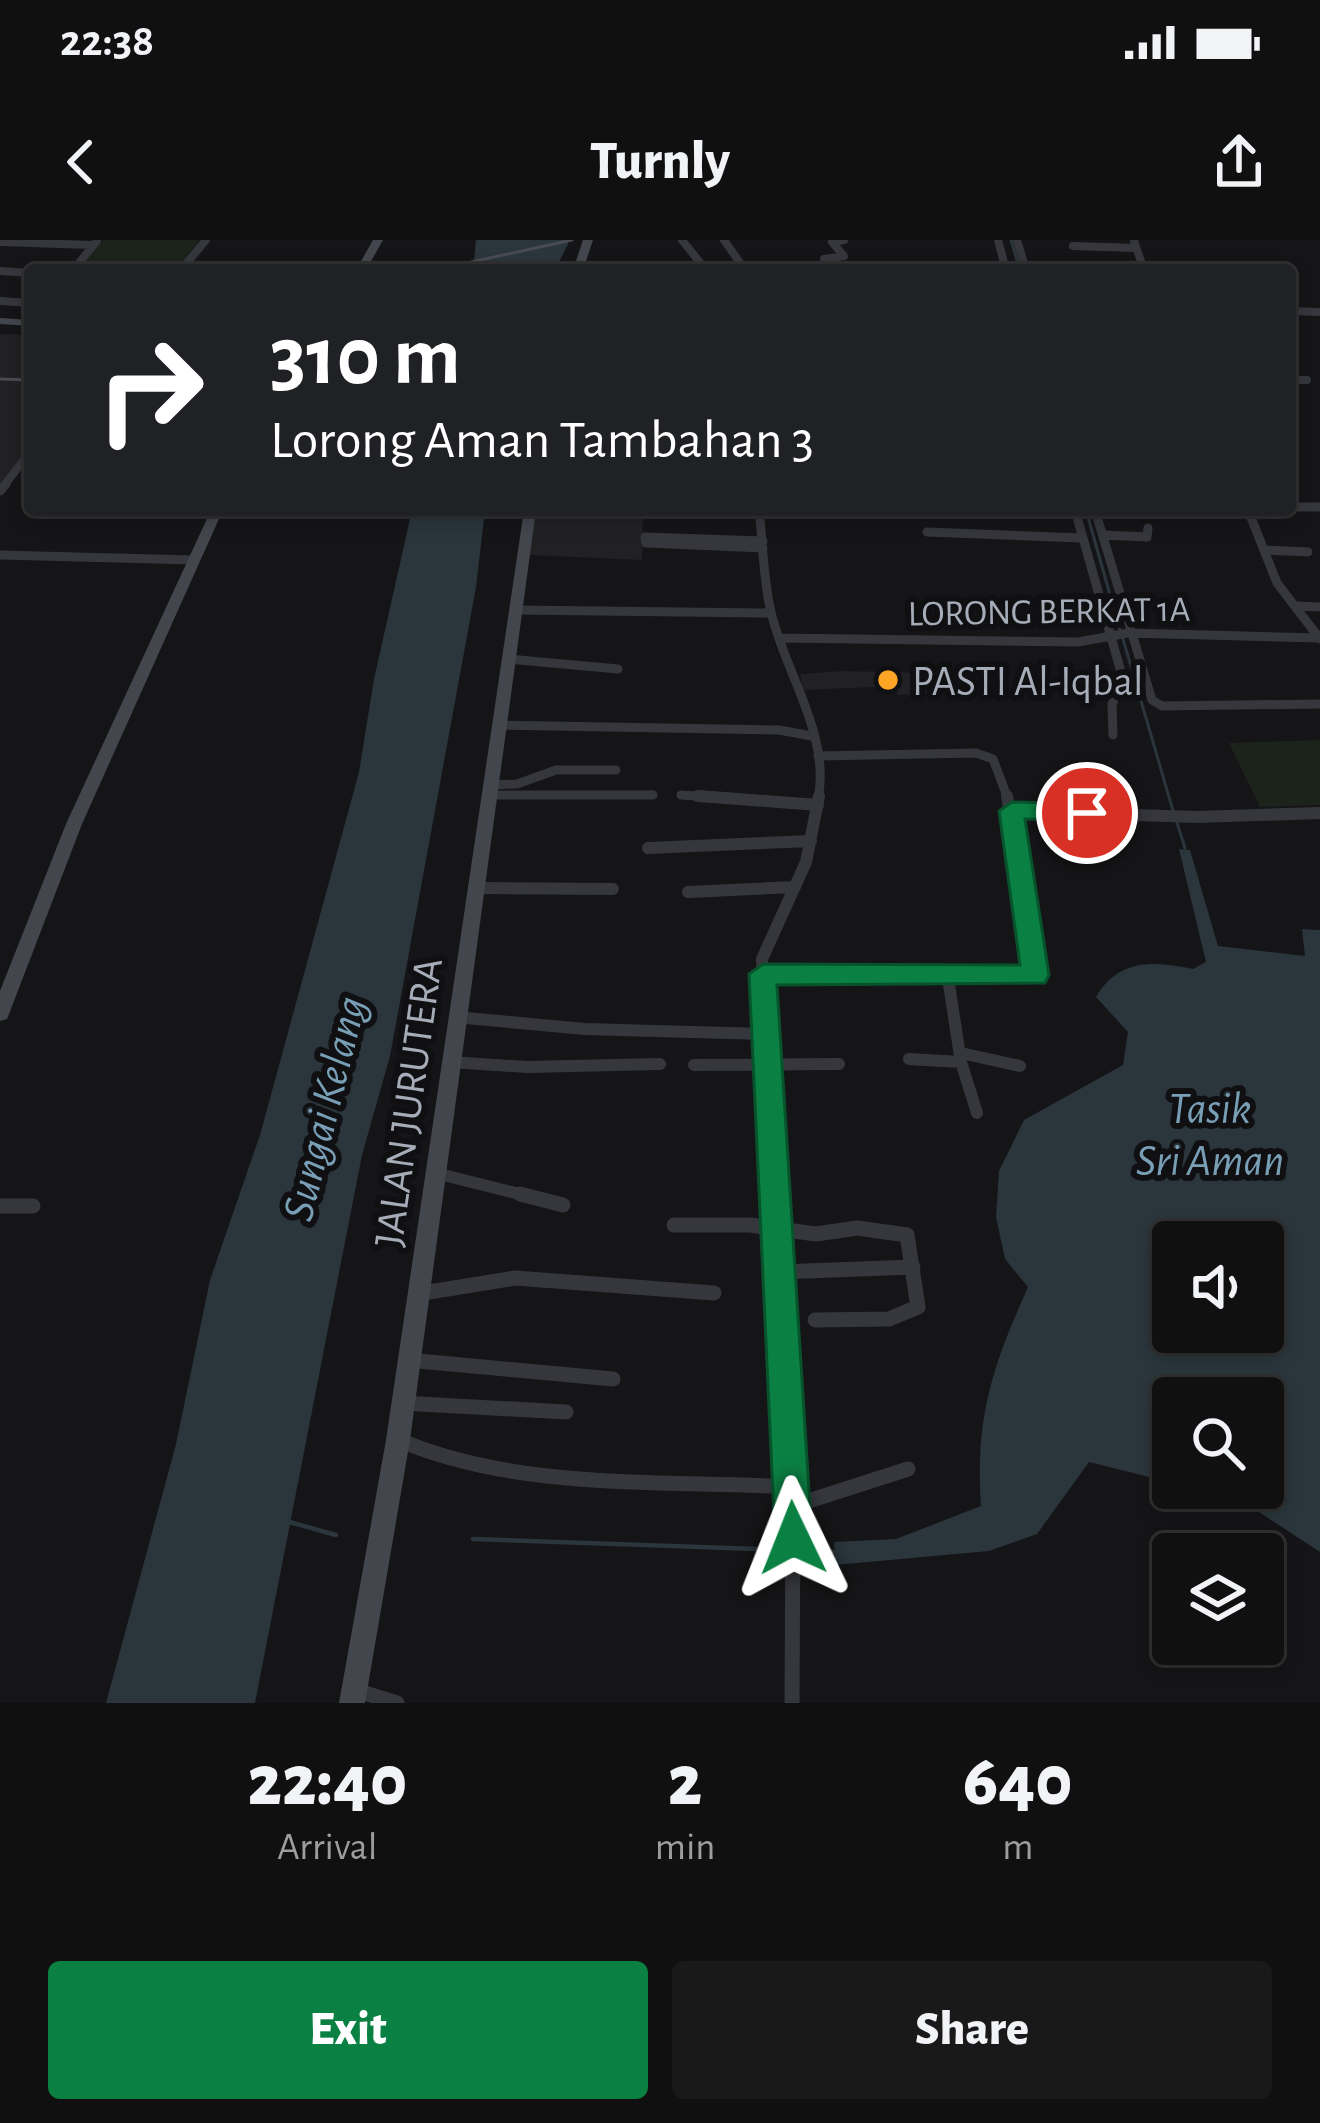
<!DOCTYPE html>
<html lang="en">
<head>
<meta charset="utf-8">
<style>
	:root { --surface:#101011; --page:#19191a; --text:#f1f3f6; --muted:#9c9d9f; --line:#303031; --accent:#0b8043 }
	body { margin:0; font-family:"Alegreya Sans",sans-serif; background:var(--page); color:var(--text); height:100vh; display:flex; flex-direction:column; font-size:45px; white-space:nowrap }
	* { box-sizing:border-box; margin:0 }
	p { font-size:39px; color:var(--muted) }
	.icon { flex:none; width:66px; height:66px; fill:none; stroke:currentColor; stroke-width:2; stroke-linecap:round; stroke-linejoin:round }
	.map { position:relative; height:1463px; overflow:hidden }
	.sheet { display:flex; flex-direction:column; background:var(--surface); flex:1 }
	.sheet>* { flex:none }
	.top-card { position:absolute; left:24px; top:24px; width:1272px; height:252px; border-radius:12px; box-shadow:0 6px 18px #0003,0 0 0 3px var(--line); background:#202124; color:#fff; overflow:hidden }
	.buttons { position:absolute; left:1152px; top:981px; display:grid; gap:24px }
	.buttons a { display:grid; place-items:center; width:132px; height:132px; border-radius:12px; background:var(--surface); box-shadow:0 6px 18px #0003,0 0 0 3px var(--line); font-size:60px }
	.pin { position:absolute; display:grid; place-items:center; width:102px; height:102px; color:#fff; margin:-51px; border:6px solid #fff; border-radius:50%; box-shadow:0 3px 12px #0007 }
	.me { position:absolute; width:132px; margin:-66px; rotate:358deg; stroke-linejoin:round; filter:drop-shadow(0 0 9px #0008) }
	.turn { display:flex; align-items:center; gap:42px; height:252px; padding:0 48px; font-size:54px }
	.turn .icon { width:156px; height:156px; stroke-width:2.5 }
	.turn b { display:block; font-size:84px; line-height:102px }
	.eta { display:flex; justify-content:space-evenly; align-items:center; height:204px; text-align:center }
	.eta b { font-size:72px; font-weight:800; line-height:84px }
	.button { display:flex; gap:24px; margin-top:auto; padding:24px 48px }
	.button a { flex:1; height:138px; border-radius:12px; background:var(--accent); color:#fff; font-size:48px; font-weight:800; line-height:138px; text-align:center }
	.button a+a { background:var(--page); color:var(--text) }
	.status { display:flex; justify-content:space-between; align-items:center; height:84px; padding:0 60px; background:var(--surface); direction:ltr }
	.status svg { height:33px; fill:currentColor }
	header { display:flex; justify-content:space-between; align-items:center; height:156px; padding:0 48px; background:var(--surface); font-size:54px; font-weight:800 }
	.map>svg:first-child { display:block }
</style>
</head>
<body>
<div class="status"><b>22:38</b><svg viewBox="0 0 49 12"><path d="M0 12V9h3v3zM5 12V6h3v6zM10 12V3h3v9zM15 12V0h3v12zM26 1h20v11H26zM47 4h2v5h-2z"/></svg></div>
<header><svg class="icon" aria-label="back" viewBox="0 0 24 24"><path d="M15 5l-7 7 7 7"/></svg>Turnly<svg class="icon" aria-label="share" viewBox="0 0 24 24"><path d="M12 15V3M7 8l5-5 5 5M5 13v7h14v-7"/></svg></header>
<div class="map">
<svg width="1320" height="1463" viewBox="0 0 1320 1463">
	<rect width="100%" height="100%" fill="#151517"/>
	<path fill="#212124" d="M0,94L30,95V208L0,247Z
		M536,270H643L642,320L529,315Z
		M843,431L974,434L976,453L898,455L895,446L803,450L800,434Z"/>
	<path fill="#1b231b" d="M103,0H200L176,30H78Z
		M1320,500V565L1260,567L1229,503Z"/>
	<path fill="#2a363c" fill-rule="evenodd" d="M476,0H568V4L555,30H473Z
		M412,270H485L476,347L390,816L362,915L255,1463H106L176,1204L210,1040L260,895L359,532L374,439Z
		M1179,609L1190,610L1218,706L1305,716L1302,689L1320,690V1312L1239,1259L1194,1248H1263V1158H1173V1243L1089,1222L1037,1294L989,1311L835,1325L834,1302L896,1299L981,1266C975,1178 992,1127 1028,1047L1005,1019L996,977L999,931L1024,880L1123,825L1128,792L1096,757C1119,718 1154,721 1193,729L1206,722ZM1263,1002V1092H1173V1002Z"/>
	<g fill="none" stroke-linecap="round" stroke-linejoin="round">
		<path stroke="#2a363c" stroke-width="3" d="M1011,0L1020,30
			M1086,270L1120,390
			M1123,399L1174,574
			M1177,583L1185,608"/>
		<path stroke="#2a363c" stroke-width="4.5" d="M286,1281L336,1295
			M473,1299L784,1310
			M800,1311L838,1312"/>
		<path stroke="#36373d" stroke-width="8" d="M682,0L706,30
			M724,0L745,30
			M998,0L1006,30
			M1017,0L1026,30
			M1134,1L1144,30
			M0,2L93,5
			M1073,6L1136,8
			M824,19L844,16L832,2L844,0
			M73,30L97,1
			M181,30L206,0
			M0,31L30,33
			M0,61L30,63
			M1290,71L1320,72
			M1290,140H1307
			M3,247L30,212"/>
		<path stroke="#36373d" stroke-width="9" d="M0,251L6,244
			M1290,267H1320
			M759,270C763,303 763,339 771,372C785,433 831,495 818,559
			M1075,270L1123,439L1112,464L1113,495
			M1095,270L1152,460L1162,466L1320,464
			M1248,270L1277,343L1320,399
			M927,292L1082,298
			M1103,295L1147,297L1148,288
			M763,301L645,297L646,303L763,308
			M1264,310L1308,312
			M0,315L194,320
			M1295,366L1320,367
			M516,370L771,373
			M780,398L1078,402L1128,393L1319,398
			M508,419L618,429
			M499,485L779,490L812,496
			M818,516L976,513L993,519L1008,559
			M490,545L517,544L556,530H616
			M488,555H653
			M681,555L739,559"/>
		<path stroke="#36373d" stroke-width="12" d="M698,556L818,565
			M1012,571L1197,577L1320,573
			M648,608L811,601
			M474,648L613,649
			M688,652L795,647
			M763,734L1029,738L1038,730L1007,556
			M948,738L961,822L977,873
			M455,777L585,789L766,794
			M961,813L1020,826
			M909,819L961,822
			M450,822L527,827L660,824
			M694,825L839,824
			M435,933L532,957
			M776,957L762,719L806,622L819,556"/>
		<path stroke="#36373d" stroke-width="15" d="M520,954L563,965
			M775,954L793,1266L792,1463
			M0,966H33
			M674,985H750L816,994L857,988L907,995L918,1067L889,1079L815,1080
			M780,1032L913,1027
			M417,1054L515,1038L714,1053
			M408,1120L613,1139
			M402,1163L566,1172
			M399,1200C519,1251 664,1240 792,1247
			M793,1266L908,1229
			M355,1450L397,1463"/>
		<path fill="#43464d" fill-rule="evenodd" d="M373,0H383L366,30H356Z
			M583,0H593L583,30H573Z
			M0,78L30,80V86L0,84Z
			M211,270H223L82,584L9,774L7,779L0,781V751L66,584Z
			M524,270H536L410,1200L365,1463H339L386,1200Z"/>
		<path stroke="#484b52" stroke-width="3" d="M435,30L572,0
			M0,139L30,140"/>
	</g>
	<path fill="#0b8043" stroke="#07532c" stroke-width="3" d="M1012,562L1087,564L1099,573L1087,581L1025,579L1049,735L1045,743L777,745L812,1298L806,1311L793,1317L780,1311L775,1298L749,734L763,724L1020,725L999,571Z"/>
	<circle fill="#ffa525" stroke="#101012" stroke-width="4.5" cx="888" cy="440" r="12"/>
	<g text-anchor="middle" stroke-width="12" stroke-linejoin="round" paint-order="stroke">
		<g font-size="36" fill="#a6adb9" stroke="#101012">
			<text transform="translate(1049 370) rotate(-1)" y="13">LORONG BERKAT 1A</text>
		</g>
		<g font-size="42" fill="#a6adb9" stroke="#101012" text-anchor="start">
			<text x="912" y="455">PASTI Al-Iqbal</text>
		</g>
		<g font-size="42" fill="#a6adb9" stroke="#101012">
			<text transform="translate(407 862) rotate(-82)" y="15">JALAN JURUTERA</text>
		</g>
		<g font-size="45" font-style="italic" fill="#799fb7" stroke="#101012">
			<text x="1210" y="883">Tasik<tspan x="1210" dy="52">Sri Aman</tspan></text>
			<text transform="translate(323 868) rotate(-76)" y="16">Sungai Kelang</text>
		</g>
	</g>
</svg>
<div class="buttons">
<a><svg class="icon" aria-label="sound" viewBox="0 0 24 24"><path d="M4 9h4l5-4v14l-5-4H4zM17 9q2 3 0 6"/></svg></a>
<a><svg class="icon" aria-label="search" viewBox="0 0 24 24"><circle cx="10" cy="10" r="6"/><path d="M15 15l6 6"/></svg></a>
<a><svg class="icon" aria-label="layers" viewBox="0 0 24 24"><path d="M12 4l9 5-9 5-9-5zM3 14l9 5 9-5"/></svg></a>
</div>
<div class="pin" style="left:1087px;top:573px;background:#d93025"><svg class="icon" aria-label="arrive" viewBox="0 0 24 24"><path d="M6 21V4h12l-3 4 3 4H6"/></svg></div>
<svg class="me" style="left:793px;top:1298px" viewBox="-20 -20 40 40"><path d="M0-17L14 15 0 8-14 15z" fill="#0b8043" stroke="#fff" stroke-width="4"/></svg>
<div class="top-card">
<div class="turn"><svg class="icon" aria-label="right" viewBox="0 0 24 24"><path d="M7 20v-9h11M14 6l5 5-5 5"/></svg><div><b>310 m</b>Lorong Aman Tambahan 3</div></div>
</div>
</div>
<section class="sheet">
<div class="eta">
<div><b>22:40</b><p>Arrival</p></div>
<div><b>2</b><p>min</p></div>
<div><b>640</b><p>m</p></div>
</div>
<div class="button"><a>Exit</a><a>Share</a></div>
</section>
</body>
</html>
